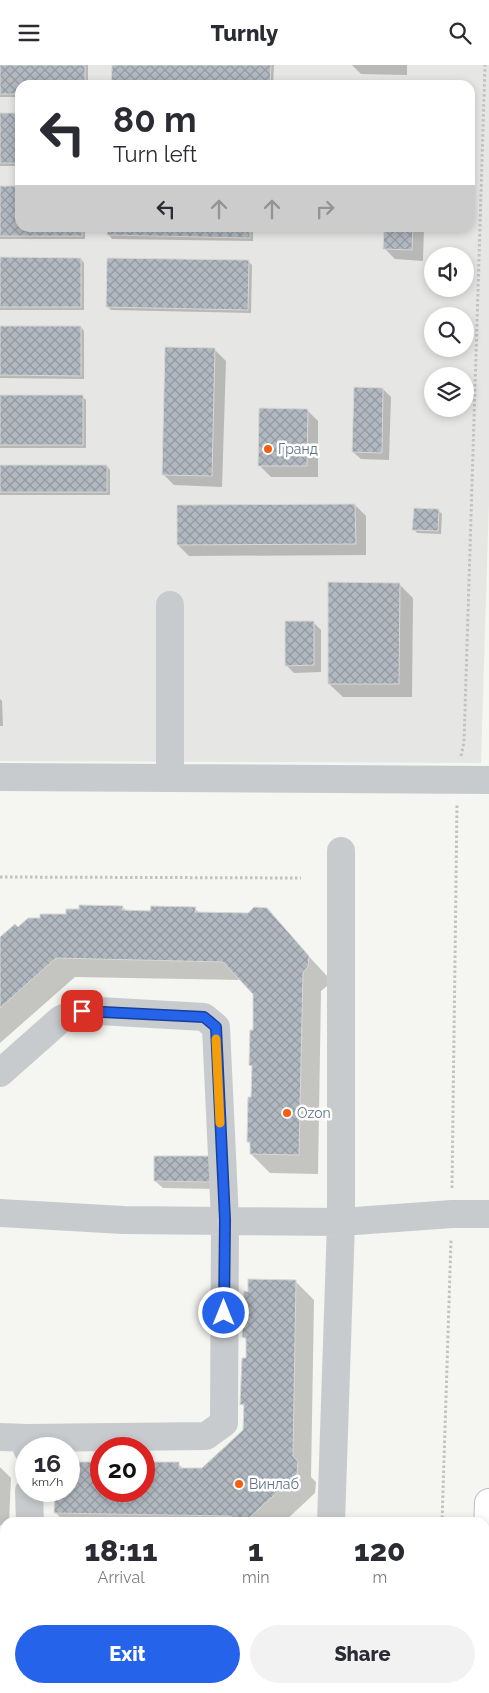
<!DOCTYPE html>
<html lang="en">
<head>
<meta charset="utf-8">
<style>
	:root { --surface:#fff; --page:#f2f2f3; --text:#2b2b33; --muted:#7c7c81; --accent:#2563eb }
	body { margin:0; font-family:Raleway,sans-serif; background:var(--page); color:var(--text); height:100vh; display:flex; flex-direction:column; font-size:19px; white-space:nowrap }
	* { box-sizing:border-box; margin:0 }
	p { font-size:16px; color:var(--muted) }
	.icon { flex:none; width:28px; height:28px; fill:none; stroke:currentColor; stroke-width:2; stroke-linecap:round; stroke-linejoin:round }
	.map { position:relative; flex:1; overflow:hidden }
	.drawer { position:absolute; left:0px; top:1452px; width:490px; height:176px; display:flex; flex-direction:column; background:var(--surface); border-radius:15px 15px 0 0; box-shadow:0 2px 8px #0003 }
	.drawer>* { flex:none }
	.hud { position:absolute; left:15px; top:15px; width:460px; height:152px; border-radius:15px; box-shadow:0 2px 8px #0003; background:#fff; color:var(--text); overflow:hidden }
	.buttons { position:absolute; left:424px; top:182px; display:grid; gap:10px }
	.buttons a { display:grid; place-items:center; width:50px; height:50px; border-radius:50%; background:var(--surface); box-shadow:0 2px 8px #0003; font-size:25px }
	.speed { position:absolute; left:15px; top:1372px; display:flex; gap:10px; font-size:25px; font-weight:700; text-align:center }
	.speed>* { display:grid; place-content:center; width:65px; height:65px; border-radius:50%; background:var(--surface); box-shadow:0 2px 8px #0003; line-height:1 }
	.speed small { font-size:12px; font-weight:400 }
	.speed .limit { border:8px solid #d22; background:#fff; color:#111 }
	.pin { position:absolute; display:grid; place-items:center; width:42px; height:42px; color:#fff; margin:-21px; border-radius:10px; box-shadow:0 2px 8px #0006 }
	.me { position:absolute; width:55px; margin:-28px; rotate:0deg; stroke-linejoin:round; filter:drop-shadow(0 0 4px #0008) }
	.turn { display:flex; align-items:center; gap:18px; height:105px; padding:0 15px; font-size:22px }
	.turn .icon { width:65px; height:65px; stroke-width:2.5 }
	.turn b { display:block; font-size:35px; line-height:42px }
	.lanes { display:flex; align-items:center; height:48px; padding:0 15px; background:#0003; justify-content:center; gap:25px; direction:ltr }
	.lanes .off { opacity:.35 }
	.eta { display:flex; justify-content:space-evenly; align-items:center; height:85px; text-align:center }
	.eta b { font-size:30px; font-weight:800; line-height:35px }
	.primary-button { display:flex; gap:10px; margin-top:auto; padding:10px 15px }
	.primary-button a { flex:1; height:58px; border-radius:30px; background:var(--accent); color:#fff; font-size:20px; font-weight:800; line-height:58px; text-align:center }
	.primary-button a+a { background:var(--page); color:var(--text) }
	header { display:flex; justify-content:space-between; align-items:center; height:65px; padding:0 15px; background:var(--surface); font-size:22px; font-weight:800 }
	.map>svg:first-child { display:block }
</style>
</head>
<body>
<header><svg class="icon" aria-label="menu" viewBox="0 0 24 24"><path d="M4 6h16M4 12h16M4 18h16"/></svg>Turnly<svg class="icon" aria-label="search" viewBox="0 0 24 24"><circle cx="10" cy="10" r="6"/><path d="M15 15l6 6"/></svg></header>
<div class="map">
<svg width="489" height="1628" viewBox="0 0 489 1628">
	<defs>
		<pattern id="building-cross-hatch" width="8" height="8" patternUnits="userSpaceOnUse" patternTransform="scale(1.25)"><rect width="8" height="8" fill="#b1b8bf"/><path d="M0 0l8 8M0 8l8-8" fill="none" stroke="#939aa1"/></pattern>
	</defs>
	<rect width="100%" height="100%" fill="#f5f6f1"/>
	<path fill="#e6e7e5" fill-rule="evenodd" d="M0,0H489V436L481,698L0,696ZM20,20H470V162H20ZM432,191H465V224H432ZM432,251H465V284H432ZM432,311H465V344H432Z"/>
	<path fill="#0003" d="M0,0H88V20H20V32H0Z
		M113,0H274L273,20H113Z
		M352,0H407V10L361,9Z
		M0,50H20V101H0Z
		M0,123H20V162H85V174H0Z
		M109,162H253V176L112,174L109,170Z
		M385,162H424L423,196L395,194L384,183Z
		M0,194H81L84,198V245H0Z
		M249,197L252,200L251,248L111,245L107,241Z
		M0,262H81L84,266V314L0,313Z
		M215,285L226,296L222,422L174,420L163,409Z
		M383,324L391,332L389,395L361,394L353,387Z
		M0,331L83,332L86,335V383H0Z
		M307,345L318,356V412H271L260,401Z
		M0,401H107L110,405V430H0Z
		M355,440L366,451V490L189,491L178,480Z
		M438,445L442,449L441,469L417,468L414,464Z
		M399,519L413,533L412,632H343L329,619Z
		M313,557L321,565V607L294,608L286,600Z
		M0,634L2,636L3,661H0Z
		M122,842L127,846L152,847L195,844L200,848L249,849L266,845L327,911V921L321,926L318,1109L270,1108L251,1089V1080L248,1077L253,1033V1003L250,1000L254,966V928L242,915L75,912L0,978V874L18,864L67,850Z
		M210,1093L217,1124L163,1123L155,1116Z
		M295,1216L314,1235L311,1412L316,1417L315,1428L283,1458H66L55,1447L69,1426V1398H101V1426H144V1399H178L184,1404H203L245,1365V1343L242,1339L248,1276L243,1272L249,1228Z
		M0,1402L11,1413L9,1458H5V1461L0,1460Z"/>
	<path fill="url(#building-cross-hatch)" stroke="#d7d7d4" d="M0,0H85V20H20V29H0Z
		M112,0H271L270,20H111Z
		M0,48H20V98H0Z
		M0,121H20V162H82V171H0Z
		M108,162H250V173L107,170Z
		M384,162H413L412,185L383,184Z
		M0,192L81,193V242H0Z
		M107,193L249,195L248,245L106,242Z
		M0,261H81V311L0,310Z
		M165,282L215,283L212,411L162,410Z
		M354,322L383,323L382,388L352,387Z
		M0,330H83V380H0Z
		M259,343L308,344L307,401H258Z
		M0,400H107V427H0Z
		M355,439L356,479L177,480V440Z
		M414,443L439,444L438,466L412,465Z
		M328,517L400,518L399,619H328Z
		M285,556H314V600L285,601Z
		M79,840L123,841L122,845L150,846L151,841L196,842L195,847L248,848L254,842L267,843L309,891L308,902L303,907L299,1090L250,1089V1077H247L248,1032H251L252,1001L249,1000L250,965H253V929L223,897L56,893L0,943V872L15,859L18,862L28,853H40V849H66V844H79Z
		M154,1091H211L210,1117L154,1116Z
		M248,1214L296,1215L293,1391L298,1397L297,1409L247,1455L236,1456L231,1451L54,1448L55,1426H69V1397H101V1426H144V1397H179V1403H202L243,1365L244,1339L240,1340L242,1293H246V1273L242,1272L244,1226L248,1227Z"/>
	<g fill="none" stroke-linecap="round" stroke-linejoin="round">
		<defs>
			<path id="major" d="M485,1551L489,1438
				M483,1624V1628"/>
		</defs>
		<use href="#major" stroke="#babdc1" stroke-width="30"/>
		<path stroke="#c0c2c4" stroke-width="3" stroke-dasharray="2.5 2.5" stroke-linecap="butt" d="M461,691L464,677L485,0
			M0,812L301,813
			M452,1123L457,740
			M442,1458L451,1175
			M416,1628L421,1624"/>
		<path stroke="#c8cbce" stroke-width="28" d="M0,712L489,715
			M170,713V540
			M0,1008L61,954L82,945L204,952L216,962L225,1155L224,1358L206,1371L27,1373V1384
			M0,1148L123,1155L341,1157L452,1149H489
			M0,1372L27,1373
			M29,1426L30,1458
			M331,1458L341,1157V786
			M0,1491H5"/>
		<use href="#major" stroke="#fff" stroke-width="28"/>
	</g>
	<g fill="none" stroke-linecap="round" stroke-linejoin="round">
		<defs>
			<path id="route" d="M82,946L204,952L216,962L225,1155L224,1248"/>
		</defs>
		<use href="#route" stroke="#184099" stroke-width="12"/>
		<use href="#route" stroke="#2563eb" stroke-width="9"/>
		<path stroke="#f59e0b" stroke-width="9" d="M216,974L220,1058"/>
	</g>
	<g fill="#f55d12" stroke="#fff" stroke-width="2">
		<circle cx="268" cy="384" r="5"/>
		<circle cx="287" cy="1048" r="5"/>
		<circle cx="239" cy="1419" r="5"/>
	</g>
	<g text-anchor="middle" stroke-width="5" stroke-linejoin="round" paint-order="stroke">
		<g font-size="14" fill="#617286" stroke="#fff" text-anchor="start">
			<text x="278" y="389">Гранд</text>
			<text x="297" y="1053">Ozon</text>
			<text x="249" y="1424">Винлаб</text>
		</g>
	</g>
</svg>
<div class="buttons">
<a><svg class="icon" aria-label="sound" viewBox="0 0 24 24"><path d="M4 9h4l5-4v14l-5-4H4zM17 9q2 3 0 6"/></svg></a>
<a><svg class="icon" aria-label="search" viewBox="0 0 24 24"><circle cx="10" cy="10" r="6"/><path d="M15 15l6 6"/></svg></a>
<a><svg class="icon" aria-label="layers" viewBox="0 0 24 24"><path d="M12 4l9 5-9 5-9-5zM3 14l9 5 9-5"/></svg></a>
</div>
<div class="speed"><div>16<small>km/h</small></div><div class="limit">20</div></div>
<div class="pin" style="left:82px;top:946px;background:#d93025"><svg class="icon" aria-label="arrive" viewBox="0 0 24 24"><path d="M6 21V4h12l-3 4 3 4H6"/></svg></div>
<svg class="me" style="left:224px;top:1248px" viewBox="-20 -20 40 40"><circle r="17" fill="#2563eb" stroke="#fff" stroke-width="3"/><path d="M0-11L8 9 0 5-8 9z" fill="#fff"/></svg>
<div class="hud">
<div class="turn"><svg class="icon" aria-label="left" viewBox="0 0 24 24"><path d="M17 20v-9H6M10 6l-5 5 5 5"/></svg><div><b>80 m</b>Turn left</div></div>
<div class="lanes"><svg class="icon" aria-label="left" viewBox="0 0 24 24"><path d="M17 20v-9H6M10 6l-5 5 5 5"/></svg><svg class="icon off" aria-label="ahead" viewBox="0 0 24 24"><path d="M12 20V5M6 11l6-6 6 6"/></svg><svg class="icon off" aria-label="ahead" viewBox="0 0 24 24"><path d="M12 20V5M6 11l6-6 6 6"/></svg><svg class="icon off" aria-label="right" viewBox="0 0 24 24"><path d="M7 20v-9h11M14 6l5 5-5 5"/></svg></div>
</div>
<section class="drawer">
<div class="eta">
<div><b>18:11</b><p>Arrival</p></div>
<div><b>1</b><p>min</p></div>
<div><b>120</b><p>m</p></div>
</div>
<div class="primary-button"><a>Exit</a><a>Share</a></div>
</section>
</div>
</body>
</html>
